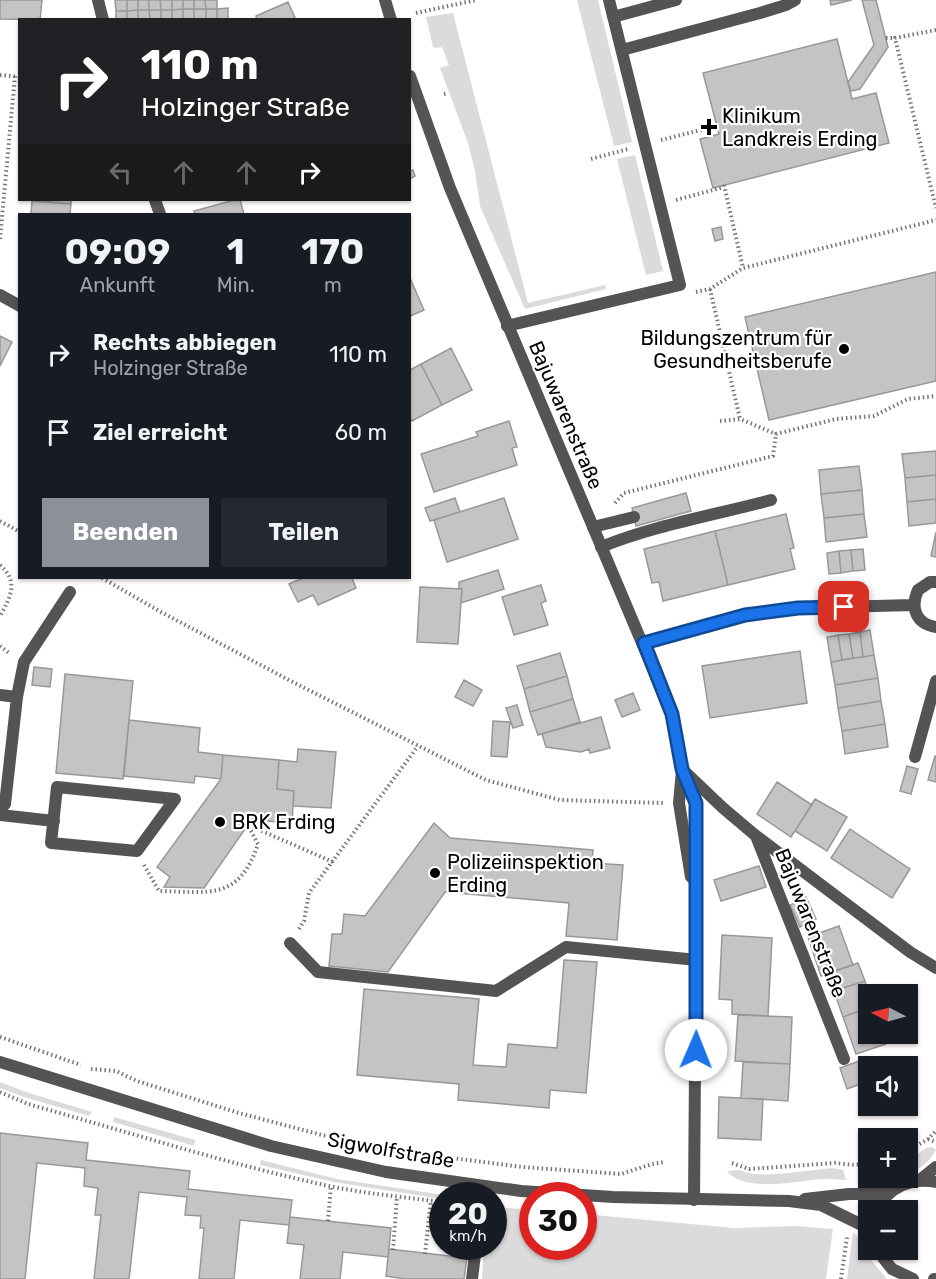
<!DOCTYPE html>
<html lang="de">
<head>
<meta charset="utf-8">
<style>
	:root { --surface:#171b24; --page:#242831; --text:#f1f3f6; --muted:#9ea1a6; --accent:#8c9099 }
	body { margin:0; font-family:Rubik,sans-serif; background:var(--page); color:var(--text); height:100vh; display:flex; flex-direction:column; font-size:22px; white-space:nowrap }
	* { box-sizing:border-box; margin:0 }
	p { font-size:20px; color:var(--muted) }
	.icon { flex:none; width:33px; height:33px; fill:none; stroke:currentColor; stroke-width:2; stroke-linecap:round; stroke-linejoin:round }
	.map { position:relative; flex:1; overflow:hidden }
	.panel { position:absolute; left:18px; top:213px; width:393px; height:366px; display:flex; flex-direction:column; background:var(--surface); border-radius:0px; box-shadow:0 2px 4px #0004 }
	.panel>* { flex:none }
	.guide { position:absolute; left:18px; top:18px; width:393px; height:183px; border-radius:0px; box-shadow:0 2px 4px #0004; background:#202124; color:#fff; overflow:hidden }
	.needle { width:39px; rotate:276deg }
	.fabs { position:absolute; left:858px; top:984px; display:grid; gap:12px }
	.fabs a { display:grid; place-items:center; width:60px; height:60px; border-radius:0px; background:var(--surface); box-shadow:0 2px 4px #0004; font-size:30px }
	.speed { position:absolute; left:429px; top:1182px; display:flex; gap:12px; font-size:30px; font-weight:700; text-align:center }
	.speed>* { display:grid; place-content:center; width:78px; height:78px; border-radius:50%; background:var(--surface); box-shadow:0 2px 4px #0004; line-height:1 }
	.speed small { font-size:15px; font-weight:400 }
	.speed .limit { border:9px solid #d22; background:#fff; color:#111 }
	.pin { position:absolute; display:grid; place-items:center; width:51px; height:51px; color:#fff; margin:-26px; border-radius:12px; box-shadow:0 3px 9px #0006 }
	.me { position:absolute; width:66px; margin:-33px; rotate:1deg; stroke-linejoin:round; filter:drop-shadow(0 0 4px #0008) }
	.turn { display:flex; align-items:center; gap:21px; height:126px; padding:0 24px; font-size:27px }
	.turn .icon { width:78px; height:78px; stroke-width:2.5 }
	.turn b { display:block; font-size:42px; line-height:51px }
	.lanes { display:flex; align-items:center; height:57px; padding:0 24px; background:#0003; justify-content:center; gap:30px; direction:ltr }
	.lanes .off { opacity:.35 }
	.eta { display:flex; justify-content:space-evenly; align-items:center; height:102px; text-align:center }
	.eta b { font-size:36px; font-weight:700; line-height:42px }
	.primary-button { display:flex; gap:12px; margin-top:auto; padding:12px 24px }
	.primary-button a { flex:1; height:69px; border-radius:0px; background:var(--accent); color:#fff; font-size:24px; font-weight:700; line-height:69px; text-align:center }
	.primary-button a+a { background:var(--page); color:var(--text) }
	ul { padding:0; list-style:none }
	li { display:flex; align-items:center; gap:18px; height:78px; padding:0 24px }
	li div { flex:1 }
	li b { display:block; font-size:22px }
	li em { font-style:normal }
	.map>svg:first-child { display:block }
</style>
</head>
<body>
<div class="map">
<svg width="936" height="1279" viewBox="0 0 936 1279">
	<rect width="100%" height="100%" fill="#fff"/>
	<path fill="#dbdbdb" d="M577,0H598L632,142L614,146Z
		M453,13L528,303L605,285L606,289L525,309L480,206L475,171L468,143L440,68L449,65L442,47L436,48L433,47L426,17Z
		M635,155L663,271L646,275L617,159Z
		M0,1082L29,1093L92,1112L89,1116L24,1097L0,1088Z
		M114,1117L195,1140L194,1146L113,1122Z
		M932,1147L936,1150C929,1162 921,1169 908,1173V1161L926,1148Z
		M261,1160L337,1179L444,1195L442,1196V1199L334,1182L260,1165Z
		M868,1167V1178H894L874,1184L858,1183L862,1173Z
		M833,1168L843,1170L846,1180C838,1180 830,1178 823,1179C795,1181 750,1193 727,1172C740,1167 743,1173 755,1174C780,1176 808,1170 833,1168Z
		M494,1207L532,1210V1246H584V1214L734,1228L795,1226L833,1229L826,1279H482L484,1247L494,1246Z
		M853,1232L866,1245L871,1260L887,1279H847Z"/>
	<path fill="#c4c4c4" stroke="#989898" stroke-width="1.5" d="M0,0H42L40,20L0,19Z
		M115,0H127V11H116Z
		M127,0H138V10L127,11Z
		M138,0H149V10H138Z
		M149,0H160L161,10H149Z
		M160,0H172V10H161Z
		M172,0H183V9L172,10Z
		M183,0H194V9H183Z
		M194,0H205L206,9H194Z
		M205,0H217V9H206Z
		M830,0H852L831,5Z
		M862,0H876L888,47L860,89L851,91L848,82L874,45Z
		M288,2L296,20H257L256,16Z
		M228,8V20H217V9Z
		M183,9V20H172V10Z
		M183,9H194V20H183Z
		M194,9H206V20H194Z
		M206,9H217V20H206Z
		M138,10V20H127V11Z
		M138,10H149L150,20H138Z
		M149,10H161V20H150Z
		M161,10H172V20H161Z
		M116,11H127V20H116Z
		M837,39L852,99L876,93L889,143L713,188L700,139L719,134L703,73Z
		M413,170L415,176L410,179V171Z
		M32,200H71V204Z
		M234,200H240L244,214H195L194,211Z
		M32,201L71,204L70,214H31Z
		M721,227L723,239L715,241L712,229Z
		M936,272V381L769,420L745,317Z
		M410,278L424,310L410,316Z
		M0,336L12,342L0,366Z
		M451,348L472,390L442,405L421,364Z
		M421,364L442,405L412,421L410,417V370Z
		M509,421L517,447L512,448L517,465L434,492L421,454L478,436L476,432Z
		M936,451V475L905,478L902,454Z
		M859,466L862,490L821,494L819,470Z
		M936,475V499L907,502L905,478Z
		M862,490L864,514L824,518L821,494Z
		M686,493L691,511L636,526L632,508Z
		M455,498L460,512L430,521L425,508Z
		M504,498L518,539L447,562L434,520Z
		M936,499V523L909,526L907,502Z
		M786,514L794,548L790,549L795,569L728,585L715,531Z
		M864,514L867,537L826,542L824,518Z
		M715,531L728,585L663,601L659,582L652,583L644,549Z
		M936,532V557L931,556Z
		M863,549L865,570L853,571L851,550Z
		M851,550L853,571L841,573L839,551Z
		M839,551L841,573L829,574L827,553Z
		M498,570L504,589L461,603L462,589H459V582Z
		M303,578H352L356,588L318,605L313,595L298,602L289,584Z
		M541,585L546,601L541,603L548,625L514,635L502,597Z
		M420,587L462,589L458,644L417,642Z
		M870,630L874,655L863,657L860,632Z
		M860,632L863,657L853,658L849,634Z
		M849,634L853,658L842,660L838,635Z
		M838,635L842,660L831,662L827,637Z
		M800,651L807,703L710,718L702,666Z
		M560,653L567,676L524,689L517,666Z
		M874,655L878,678L835,685L831,662Z
		M34,667L52,669L50,687L32,685Z
		M65,674L133,681L123,779L56,773Z
		M567,676L573,699L530,712L524,689Z
		M878,678L881,701L838,708L835,685Z
		M464,680L482,690L473,706L455,697Z
		M633,693L640,710L622,717L615,700Z
		M573,699L580,722L538,735L530,712Z
		M881,701L885,724L842,731L838,708Z
		M517,705L523,725L513,728L506,708Z
		M601,717L610,748L590,753L589,749L581,752L546,747L542,734Z
		M129,720L200,728L198,752L223,755L221,779L195,776L194,783L124,776Z
		M493,721L510,722L507,757L491,756Z
		M885,724L888,747L845,754L842,731Z
		M298,749L336,752L331,808L293,806L294,791L277,789L279,760L297,762Z
		M223,755L279,760L277,789L294,791L292,824L252,819L204,888L164,887L170,877L157,867L221,779Z
		M935,756H936V782L928,780Z
		M907,766L918,769L911,794L900,791Z
		M777,782L812,805L791,837L757,814Z
		M815,799L847,817L827,851L795,831Z
		M434,823L450,838L593,850L592,863L623,865L617,940L566,936L569,903L445,892L388,972L329,966L332,934H342L344,914L365,916Z
		M850,829L910,869L892,898L831,858Z
		M759,866L766,887L721,901L714,880Z
		M806,897L816,919L800,927L790,905Z
		M839,926L853,965L821,976L808,937Z
		M722,935L772,938L768,1016L732,1014V1000L719,999Z
		M564,960L597,962L586,1093L550,1090L549,1108L458,1100L459,1084L357,1075L364,989L479,999L473,1065L506,1067L508,1044L557,1048Z
		M858,963L865,981L834,991L828,973Z
		M865,981L869,994L868,1008L843,1017L834,991Z
		M868,1008V1034H882L886,1044L856,1054L843,1017Z
		M738,1015L792,1017L790,1064L735,1061Z
		M859,1061L866,1082L847,1089L840,1068Z
		M743,1062L790,1064L788,1101L741,1098Z
		M719,1097L763,1099L761,1140L718,1138Z
		M0,1133L88,1143L86,1160L190,1171L188,1189L292,1200L289,1225L240,1220L234,1279H199L204,1228H200L201,1216L185,1215L187,1197L139,1192L129,1279H94L101,1215H95L98,1188L84,1186L85,1168L37,1163L25,1279H0Z
		M290,1217L391,1228L388,1257L343,1252L340,1279H300L304,1245L287,1243Z
		M389,1249L467,1258L464,1279H405L386,1276Z"/>
	<g fill="none" stroke-linecap="round" stroke-linejoin="round">
		<path stroke="#767676" stroke-width="4" stroke-dasharray="1.5 3" stroke-linecap="butt" d="M416,13L476,0
			M936,30L895,38L936,208
			M886,38H895
			M0,75L20,77
			M444,94L448,93
			M661,140L717,126
			M591,159L628,149
			M724,185L743,268
			M676,200L724,187
			M0,239L15,76
			M710,289L740,419
			M696,292L710,289L743,268L936,220
			M720,421L740,419L776,434
			M615,503L624,493L773,456L776,434L836,419L874,416L908,399L936,396
			M0,521L20,532
			M0,565C19,582 11,596 0,616
			M102,578L159,611L289,680L486,780L560,800L663,803
			M0,646L9,653
			M144,865L159,891C209,892 239,901 258,844L248,825L333,862
			M299,929L304,921L309,893L418,746
			M0,1037L81,1065
			M91,1069L116,1071L137,1081L239,1113L322,1135L391,1150L522,1167L621,1174L652,1164L665,1162
			M0,1092L28,1104C128,1132 228,1164 329,1186C367,1194 405,1197 442,1202
			M928,1139L936,1142
			M908,1151L928,1139L936,1131
			M732,1163L749,1169L835,1163L855,1165L868,1163
			M328,1221L331,1186
			M393,1250L397,1197
			M425,1254L431,1200
			M841,1279L847,1237"/>
		<path stroke="#545454" stroke-width="12" d="M613,17L676,0
			M622,50L760,13L786,5L795,0
			M507,326L680,285L609,0
			M593,527L634,517
			M601,547C655,525 715,515 771,500
			M915,757L936,681
			M682,769L723,808L755,835L910,952L936,968
			M57,787L175,799L137,851L51,843Z
			M0,815L54,821
			M756,836L844,1059
			M290,943L318,972L496,991L566,947L697,960
			M472,1279L476,1246"/>
		<path stroke="#545454" stroke-width="12" d="M98,0L103,20
			M385,0L391,20
			M410,76L450,188L672,714L682,769L697,803L694,1200
			M155,200L160,214
			M0,295L20,306
			M936,582H930L918,590C910,608 916,624 936,627
			M644,643L745,615L798,608L913,605
			M0,695L17,697L5,804L0,810
			M17,697L24,662L70,592
			M682,770L679,803L691,877"/>
		<path stroke="#545454" stroke-width="12" d="M0,1062L271,1146L386,1172L521,1191L613,1197L789,1201L821,1205L868,1228
			M920,1180L936,1167
			M805,1199L849,1194H888
			M878,1210C887,1187 912,1177 936,1182
			M877,1250L892,1269L913,1279
			M934,1279H936"/>
	</g>
	<g fill="none" stroke-linecap="round" stroke-linejoin="round">
		<defs>
			<path id="route" d="M696,1050V803L682,769L672,714L644,643L745,615L798,608L844,607"/>
		</defs>
		<use href="#route" stroke="#114b97" stroke-width="15"/>
		<use href="#route" stroke="#1a73e8" stroke-width="10"/>
	</g>
	<g fill="#000" stroke="#fff" stroke-width="2">
		<path d="M706 118h6v6h6v6h-6v6h-6v-6h-6v-6h6z"/>
		<circle cx="844" cy="349" r="6"/>
		<circle cx="220" cy="822" r="6"/>
		<circle cx="435" cy="873" r="6"/>
	</g>
	<g text-anchor="middle" stroke-width="4.5" stroke-linejoin="round" paint-order="stroke">
		<g font-size="20" fill="#000" stroke="#fff" text-anchor="start">
			<text x="722" y="123">Klinikum<tspan x="722" dy="23">Landkreis Erding</tspan></text>
			<text x="832" y="345" text-anchor="end">Bildungszentrum für<tspan x="832" dy="23">Gesundheitsberufe</tspan></text>
			<text x="232" y="829">BRK Erding</text>
			<text x="447" y="869">Polizeiinspektion<tspan x="447" dy="23">Erding</tspan></text>
		</g>
		<g font-size="20" fill="#000" stroke="#fff">
			<text transform="translate(566 415) rotate(67)" y="7">Bajuwarenstraße</text>
			<text transform="translate(811 923) rotate(68)" y="7">Bajuwarenstraße</text>
			<text transform="translate(391 1150) rotate(10)" y="7">Sigwolfstraße</text>
		</g>
	</g>
</svg>
<div class="fabs">
<a><svg class="needle" viewBox="-14 -14 28 28"><path d="M0-13l5 13h-10z" fill="#e53935"/><path d="M0 13l5-13h-10z" fill="#9ea1a6"/></svg></a>
<a><svg class="icon" aria-label="sound" viewBox="0 0 24 24"><path d="M4 9h4l5-4v14l-5-4H4zM17 9q2 3 0 6"/></svg></a>
<a>+</a>
<a>−</a>
</div>
<div class="speed"><div>20<small>km/h</small></div><div class="limit">30</div></div>
<div class="pin" style="left:844px;top:607px;background:#d93025"><svg class="icon" aria-label="arrive" viewBox="0 0 24 24"><path d="M6 21V4h12l-3 4 3 4H6"/></svg></div>
<svg class="me" style="left:696px;top:1050px" viewBox="-20 -20 40 40"><circle r="19" fill="#fff"/><path d="M0-13L10 11 0 6-10 11z" fill="#1a73e8"/></svg>
<div class="guide">
<div class="turn"><svg class="icon" aria-label="right" viewBox="0 0 24 24"><path d="M7 20v-9h11M14 6l5 5-5 5"/></svg><div><b>110 m</b>Holzinger Straße</div></div>
<div class="lanes"><svg class="icon off" aria-label="left" viewBox="0 0 24 24"><path d="M17 20v-9H6M10 6l-5 5 5 5"/></svg><svg class="icon off" aria-label="ahead" viewBox="0 0 24 24"><path d="M12 20V5M6 11l6-6 6 6"/></svg><svg class="icon off" aria-label="ahead" viewBox="0 0 24 24"><path d="M12 20V5M6 11l6-6 6 6"/></svg><svg class="icon" aria-label="right" viewBox="0 0 24 24"><path d="M7 20v-9h11M14 6l5 5-5 5"/></svg></div>
</div>
<section class="panel">
<div class="eta">
<div><b>09:09</b><p>Ankunft</p></div>
<div><b>1</b><p>Min.</p></div>
<div><b>170</b><p>m</p></div>
</div>
<ul>
<li><svg class="icon" aria-label="right" viewBox="0 0 24 24"><path d="M7 20v-9h11M14 6l5 5-5 5"/></svg><div><b>Rechts abbiegen</b><p>Holzinger Straße</p></div><em>110 m</em></li>
<li><svg class="icon" aria-label="arrive" viewBox="0 0 24 24"><path d="M6 21V4h12l-3 4 3 4H6"/></svg><div><b>Ziel erreicht</b></div><em>60 m</em></li>
</ul>
<div class="primary-button"><a>Beenden</a><a>Teilen</a></div>
</section>
</div>
</body>
</html>
